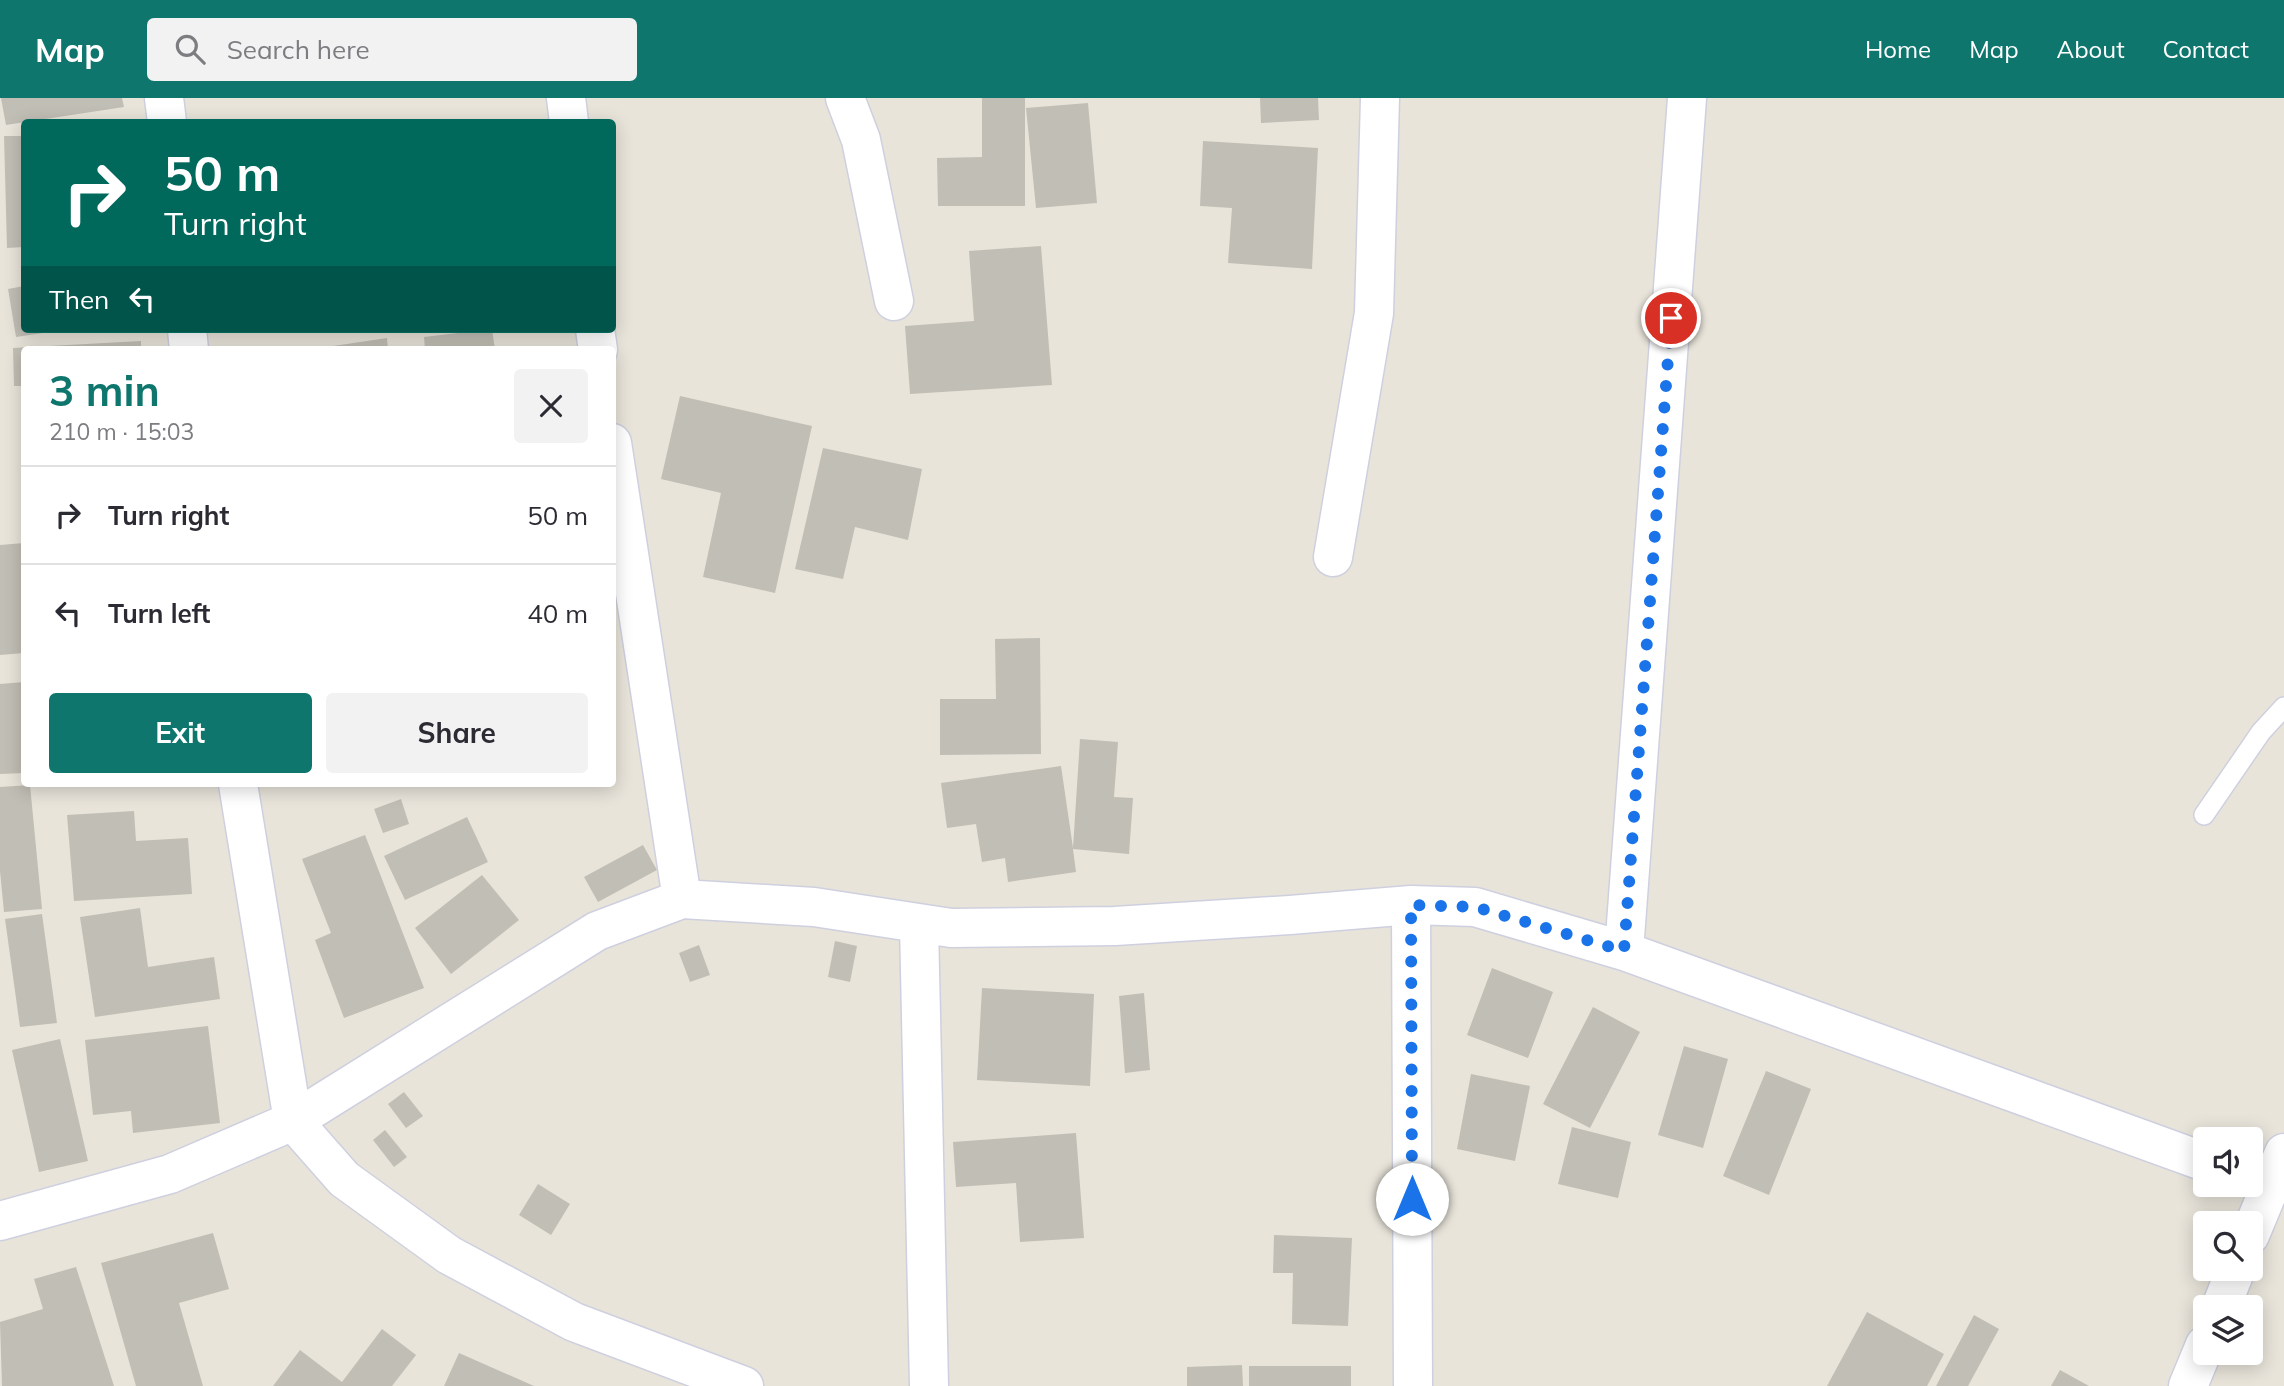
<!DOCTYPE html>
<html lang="en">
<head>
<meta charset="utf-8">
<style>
	:root { --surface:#fff; --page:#f2f2f3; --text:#2b2b33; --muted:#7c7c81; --line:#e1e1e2; --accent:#0f766e }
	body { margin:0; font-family:Mulish,sans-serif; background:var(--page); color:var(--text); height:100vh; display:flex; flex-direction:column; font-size:26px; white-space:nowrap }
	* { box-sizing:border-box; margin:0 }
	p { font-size:23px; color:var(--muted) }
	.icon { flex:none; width:38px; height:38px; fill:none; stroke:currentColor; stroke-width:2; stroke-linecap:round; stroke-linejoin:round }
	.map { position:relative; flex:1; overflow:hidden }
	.side { position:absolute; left:21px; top:248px; width:595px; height:441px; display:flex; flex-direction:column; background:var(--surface); border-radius:7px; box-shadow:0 4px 18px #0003 }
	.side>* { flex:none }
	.top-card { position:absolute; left:21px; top:21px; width:595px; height:214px; border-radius:7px; box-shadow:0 4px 18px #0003; background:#00695c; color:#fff; overflow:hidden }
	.buttons { position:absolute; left:2193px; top:1029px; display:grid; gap:14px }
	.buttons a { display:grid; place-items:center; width:70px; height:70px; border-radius:7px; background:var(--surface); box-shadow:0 4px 18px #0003; font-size:35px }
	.pin { position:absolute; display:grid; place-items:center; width:60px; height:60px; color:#fff; margin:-30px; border:4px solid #fff; border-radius:50%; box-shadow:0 2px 7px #0007 }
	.me { position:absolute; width:77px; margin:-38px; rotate:0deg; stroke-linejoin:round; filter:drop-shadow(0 0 5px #0008) }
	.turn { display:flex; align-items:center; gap:24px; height:147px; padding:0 28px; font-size:32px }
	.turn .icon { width:91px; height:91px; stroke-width:2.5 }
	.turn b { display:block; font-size:49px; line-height:60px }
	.then { display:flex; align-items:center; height:66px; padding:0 28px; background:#0003; gap:14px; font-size:26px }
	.round { display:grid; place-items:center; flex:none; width:74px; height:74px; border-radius:7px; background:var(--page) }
	.head { display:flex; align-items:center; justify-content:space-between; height:119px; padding:0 28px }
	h1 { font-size:42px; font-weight:700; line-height:52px; color:var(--accent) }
	.cta { display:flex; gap:14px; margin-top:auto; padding:14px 28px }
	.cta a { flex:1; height:80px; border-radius:7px; background:var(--accent); color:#fff; font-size:28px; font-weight:700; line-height:80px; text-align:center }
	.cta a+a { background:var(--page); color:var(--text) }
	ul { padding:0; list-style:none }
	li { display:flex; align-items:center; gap:21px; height:98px; padding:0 28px; border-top:2px solid var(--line) }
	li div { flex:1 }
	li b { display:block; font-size:26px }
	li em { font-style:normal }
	header { display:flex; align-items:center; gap:42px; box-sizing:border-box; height:98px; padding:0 35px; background:var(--accent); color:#fff }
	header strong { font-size:33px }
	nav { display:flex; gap:38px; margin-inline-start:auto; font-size:24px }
	.search { width:490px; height:63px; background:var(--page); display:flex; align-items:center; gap:18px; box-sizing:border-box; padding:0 24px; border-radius:7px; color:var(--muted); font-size:26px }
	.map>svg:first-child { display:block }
</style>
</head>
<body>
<header>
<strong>Map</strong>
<div class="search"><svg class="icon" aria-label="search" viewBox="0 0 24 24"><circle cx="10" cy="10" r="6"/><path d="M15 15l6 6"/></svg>Search here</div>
<nav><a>Home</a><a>Map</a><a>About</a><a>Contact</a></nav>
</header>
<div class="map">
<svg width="2284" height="1288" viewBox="0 0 2284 1288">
	<rect width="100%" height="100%" fill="#e8e4da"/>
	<path fill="#c1beb5" d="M1,0H122L124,9L6,27Z
		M982,0H1025V108H938L937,60L982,59Z
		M1260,0H1318L1319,22L1261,25Z
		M1088,5L1097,105L1036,110L1026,10Z
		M4,38H24V149L7,150Z
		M1203,43L1318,50L1312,171L1228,165L1232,110L1200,108Z
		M1041,148L1052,287L910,296L905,228L974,223L969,153Z
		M24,188V231L56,233L16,239L8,191Z
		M492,231L495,252H425L424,239Z
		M387,240L388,252H320V250Z
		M141,243V252H24V288H14L13,250Z
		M680,298L812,328L775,495L703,479L721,395L661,381Z
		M823,350L922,371L908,442L855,429L843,481L795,471Z
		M24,445V555L0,557V447Z
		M1040,540L1041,656L940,657V601H996L995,541Z
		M24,584V675L0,676V586Z
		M1080,641L1118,644L1114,699L1133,700L1129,756L1073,751L1076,774L1008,784L1005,760L982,764L976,726L947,730L941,685L1061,668L1073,750Z
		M30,687L42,811L4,814L0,773V689Z
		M401,701L409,726L383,735L374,711Z
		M134,713L136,743L188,740L192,796L74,803L67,717Z
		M467,719L488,764L405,802L384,758Z
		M365,737L424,890L344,920L315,842L331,835L302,761Z
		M643,747L657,772L598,804L584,779Z
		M482,777L519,822L451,876L415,830Z
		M140,810L148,869L214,859L220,901L95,919L80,819Z
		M42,816L57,925L20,929L5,821Z
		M835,843L857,848L850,884L828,879Z
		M699,847L710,877L690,884L679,855Z
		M1492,870L1553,894L1528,960L1467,937Z
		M982,890L1094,896L1090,988L977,982Z
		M1144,895L1150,972L1125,975L1119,898Z
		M1593,909L1640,934L1590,1030L1543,1006Z
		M208,928L220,1025L133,1035L131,1013L93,1017L85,942Z
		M60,941L88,1063L39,1074L12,952Z
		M1684,948L1728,961L1703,1050L1658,1037Z
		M1766,973L1811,991L1769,1097L1723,1078Z
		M1471,976L1530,988L1515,1063L1457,1051Z
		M404,994L423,1018L406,1030L388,1006Z
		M1572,1029L1631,1044L1618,1100L1558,1086Z
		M385,1032L407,1059L394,1069L373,1042Z
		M1076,1035L1084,1140L1020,1144L1016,1085L956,1089L953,1044Z
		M538,1086L570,1106L551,1137L519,1117Z
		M213,1135L229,1191L179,1205L203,1288H136L101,1165Z
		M1274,1137L1352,1140L1348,1228L1292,1226L1293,1175H1273Z
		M76,1169L114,1288H2L0,1224L43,1211L34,1181Z
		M1867,1214L1944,1256L1927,1288H1827Z
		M1974,1217L1999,1231L1968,1288H1936Z
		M382,1231L416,1257L392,1288H273L300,1252L342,1284Z
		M459,1255L534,1288H444Z
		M1242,1267L1243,1288H1187V1269Z
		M1249,1268H1351V1288H1249Z
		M2060,1272L2089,1288H2051Z"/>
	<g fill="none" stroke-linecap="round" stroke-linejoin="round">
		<defs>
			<path id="lane" d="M2204,717L2261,634L2284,609"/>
			<path id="street" d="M164,0L167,24
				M566,0L569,24
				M845,0L861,42L894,203
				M187,231L189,252
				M595,231L598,252
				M612,345L682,801
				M1333,459L1374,215L1380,0
				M238,686L293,1023L344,1081L449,1157L574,1224L744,1288
				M1411,807L1413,1288
				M919,826L929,1288
				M1624,853L1687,0
				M0,1123L170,1076L293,1023L597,833L682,801L814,809L951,830L1115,828L1290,817L1411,807L1475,809L1624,853L2205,1064
				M2250,1137L2284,1055
				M2221,1209L2236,1171
				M2188,1288L2205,1247"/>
		</defs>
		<use href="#lane" stroke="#cfd0df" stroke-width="22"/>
		<use href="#street" stroke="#cfd0df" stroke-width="41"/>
		<use href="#lane" stroke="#fff" stroke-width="19"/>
		<use href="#street" stroke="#fff" stroke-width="38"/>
	</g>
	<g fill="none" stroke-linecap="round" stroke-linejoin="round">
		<path stroke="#1a73e8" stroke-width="12" stroke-dasharray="0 21.6" d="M1412,1101L1411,807L1475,809L1624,853L1671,220"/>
	</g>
</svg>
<div class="buttons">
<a><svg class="icon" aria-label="sound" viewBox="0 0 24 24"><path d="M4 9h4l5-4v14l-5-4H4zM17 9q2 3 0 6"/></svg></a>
<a><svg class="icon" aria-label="search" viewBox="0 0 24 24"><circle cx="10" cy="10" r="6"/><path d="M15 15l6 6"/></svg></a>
<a><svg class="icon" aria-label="layers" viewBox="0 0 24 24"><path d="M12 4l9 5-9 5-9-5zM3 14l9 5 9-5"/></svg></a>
</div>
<div class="pin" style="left:1671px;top:220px;background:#d93025"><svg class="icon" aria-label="arrive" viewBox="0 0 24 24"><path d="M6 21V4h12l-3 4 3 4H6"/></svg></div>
<svg class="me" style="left:1412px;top:1101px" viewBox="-20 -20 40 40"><circle r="19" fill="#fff"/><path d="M0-13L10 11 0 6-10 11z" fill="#1a73e8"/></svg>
<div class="top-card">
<div class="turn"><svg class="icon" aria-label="right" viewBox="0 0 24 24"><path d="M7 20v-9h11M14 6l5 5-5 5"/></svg><div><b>50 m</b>Turn right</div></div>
<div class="then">Then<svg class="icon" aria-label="left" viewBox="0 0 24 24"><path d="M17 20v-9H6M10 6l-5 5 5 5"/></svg></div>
</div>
<section class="side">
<div class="head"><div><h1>3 min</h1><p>210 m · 15:03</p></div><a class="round"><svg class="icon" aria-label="close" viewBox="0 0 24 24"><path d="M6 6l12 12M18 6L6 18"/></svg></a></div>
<ul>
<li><svg class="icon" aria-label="right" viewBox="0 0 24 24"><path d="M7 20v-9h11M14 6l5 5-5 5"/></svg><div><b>Turn right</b></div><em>50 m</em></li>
<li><svg class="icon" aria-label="left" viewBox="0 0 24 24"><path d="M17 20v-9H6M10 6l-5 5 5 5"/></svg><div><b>Turn left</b></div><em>40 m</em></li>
</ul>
<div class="cta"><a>Exit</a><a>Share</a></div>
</section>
</div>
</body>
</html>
